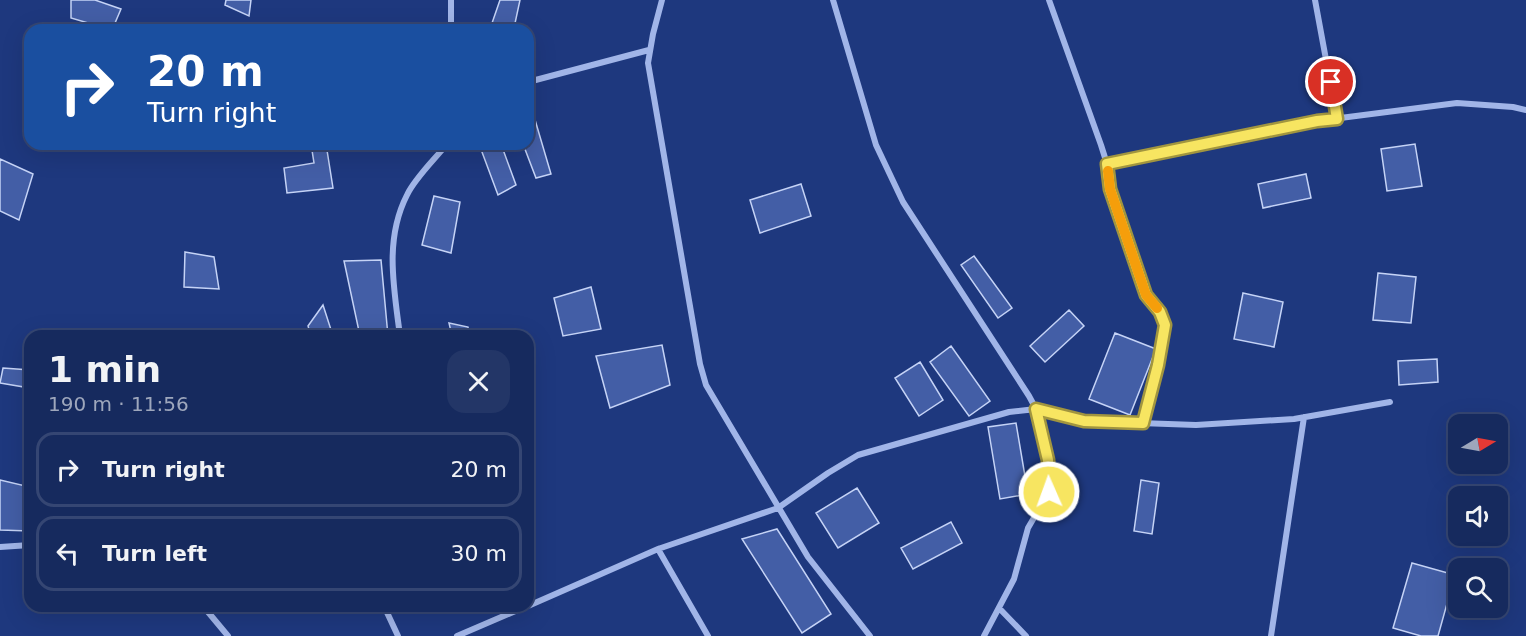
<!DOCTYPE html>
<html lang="en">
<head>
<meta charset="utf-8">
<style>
	:root { --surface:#162a5e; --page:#233667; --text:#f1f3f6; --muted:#9ea7bc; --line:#354673 }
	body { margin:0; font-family:"DejaVu Sans",sans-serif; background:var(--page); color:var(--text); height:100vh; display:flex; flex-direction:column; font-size:22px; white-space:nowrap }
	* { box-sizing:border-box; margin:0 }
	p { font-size:20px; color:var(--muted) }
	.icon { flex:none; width:33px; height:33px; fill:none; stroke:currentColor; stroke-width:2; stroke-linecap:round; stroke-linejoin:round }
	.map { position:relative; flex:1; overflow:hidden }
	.drawer { position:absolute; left:24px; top:330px; width:510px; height:282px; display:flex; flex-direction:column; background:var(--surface); border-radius:18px; box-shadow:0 6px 24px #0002,0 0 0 2px var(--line) }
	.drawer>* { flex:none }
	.hud { position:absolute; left:24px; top:24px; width:510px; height:126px; border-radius:18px; box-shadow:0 6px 24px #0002,0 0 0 2px var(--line); background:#1a4fa0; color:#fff; overflow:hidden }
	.needle { width:39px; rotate:80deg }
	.controls { position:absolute; left:1448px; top:414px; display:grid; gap:12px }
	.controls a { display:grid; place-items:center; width:60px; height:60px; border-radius:12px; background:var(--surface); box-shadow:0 6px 24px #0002,0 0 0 2px var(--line); font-size:30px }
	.pin { position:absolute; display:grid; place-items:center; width:51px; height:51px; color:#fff; margin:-26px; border:3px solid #fff; border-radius:50%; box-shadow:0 2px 6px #0007 }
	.me { position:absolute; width:66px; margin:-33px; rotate:358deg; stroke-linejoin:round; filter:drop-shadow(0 0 4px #0008) }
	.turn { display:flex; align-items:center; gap:21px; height:126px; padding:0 24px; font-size:27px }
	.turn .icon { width:78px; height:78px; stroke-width:2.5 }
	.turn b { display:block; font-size:42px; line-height:51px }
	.round { display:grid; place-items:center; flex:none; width:63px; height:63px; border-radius:18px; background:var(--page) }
	.overview { display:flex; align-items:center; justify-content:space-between; height:102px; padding:0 24px }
	h1 { font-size:36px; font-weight:700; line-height:45px }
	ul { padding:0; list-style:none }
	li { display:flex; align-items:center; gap:18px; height:75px; margin:0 12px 9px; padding:0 12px; border:3px solid var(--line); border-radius:18px }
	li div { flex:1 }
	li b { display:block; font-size:22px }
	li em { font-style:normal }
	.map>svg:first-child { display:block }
</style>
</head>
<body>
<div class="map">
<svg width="1526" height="636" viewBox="0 0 1526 636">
	<rect width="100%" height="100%" fill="#1e387e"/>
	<path fill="#435ea6" stroke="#c5d3f6" stroke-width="1.5" d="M71,0H95L121,9L112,30L71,18Z
		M226,0H251L249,16L225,5Z
		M500,0H520L514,28L491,26Z
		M533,113L551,174L536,178L523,144H528V114Z
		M311,144H326L333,188L287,193L284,168L314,163Z
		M479,144H501L516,185L498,195Z
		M1415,144L1422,186L1387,191L1381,149Z
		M0,159L33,174L19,220L0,211Z
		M1306,174L1311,198L1263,208L1258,184Z
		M801,184L811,216L760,233L750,200Z
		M434,196L460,202L451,253L422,245Z
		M185,252L214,257L219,289L184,287Z
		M974,256L1012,308L998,318L961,265Z
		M381,260L388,336H360L344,261Z
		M1378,273L1416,277L1411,323L1373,320Z
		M591,287L601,329L563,336L554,298Z
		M1243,293L1283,302L1274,347L1234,339Z
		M323,305L333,336H311L308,326Z
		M1069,310L1084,326L1045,362L1030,346Z
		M449,323L468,327L469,336H452Z
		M1115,333L1156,349L1130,415L1089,399Z
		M662,345L670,385L610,408L596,356Z
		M951,346L990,401L969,416L930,362Z
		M1437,359L1438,382L1399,385L1398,361Z
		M920,362L943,400L919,416L895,378Z
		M3,368L30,370V388L0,383Z
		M1016,423L1028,494L1000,499L988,427Z
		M0,480L30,487V531L0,530Z
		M1141,480L1159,483L1152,534L1134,531Z
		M857,488L879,523L838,548L816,513Z
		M951,522L962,543L913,569L901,548Z
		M777,529L831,614L802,633L742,539Z
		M1412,563L1455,575L1438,636H1421L1393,628Z"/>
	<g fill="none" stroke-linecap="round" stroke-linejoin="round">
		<path stroke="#a1b5e8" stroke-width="6" d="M451,0V30
			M662,0L653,34L648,63L700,364L706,385L808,557L870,636
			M833,0L876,145L903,202L1029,396L1036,409L1048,460L1049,492L1028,528L1014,579L984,636
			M1049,0L1101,145L1107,164L1110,189L1146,295L1160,312L1165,325L1158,365L1143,423
			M1315,0L1337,119
			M528,82L649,50
			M1107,164L1317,121L1457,103L1513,107L1526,110
			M400,336C394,288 384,240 407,195C415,178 435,159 447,144
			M0,547L30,545
			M658,549L708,636
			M203,606L228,636
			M384,606L398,636
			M528,606L658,549L778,508L828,473L858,455L1009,412L1036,409L1084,421L1196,425L1294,419L1390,402
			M999,608L1026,636
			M457,636L527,606
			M1271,636L1304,417"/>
	</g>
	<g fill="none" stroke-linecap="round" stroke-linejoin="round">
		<defs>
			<path id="route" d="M1049,492L1048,460L1036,409L1084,421L1143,423L1158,365L1165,325L1160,312L1146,295L1110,189L1107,164L1317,121L1337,119L1331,82"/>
		</defs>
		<use href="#route" stroke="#a1953f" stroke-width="15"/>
		<use href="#route" stroke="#f7e561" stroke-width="10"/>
		<path stroke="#f59e0b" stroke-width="10" d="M1108,171L1110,189L1146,295L1157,308"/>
	</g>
</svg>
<div class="controls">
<a><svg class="needle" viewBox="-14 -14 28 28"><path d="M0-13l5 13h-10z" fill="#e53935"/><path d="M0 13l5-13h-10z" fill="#9ea7bc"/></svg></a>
<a><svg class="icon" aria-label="sound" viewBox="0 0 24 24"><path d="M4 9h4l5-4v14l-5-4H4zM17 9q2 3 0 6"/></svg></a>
<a><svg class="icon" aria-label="search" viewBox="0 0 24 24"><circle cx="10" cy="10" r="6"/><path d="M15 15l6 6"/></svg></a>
</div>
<div class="pin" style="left:1331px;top:82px;background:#d93025"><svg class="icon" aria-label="arrive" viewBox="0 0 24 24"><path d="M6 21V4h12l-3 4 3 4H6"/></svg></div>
<svg class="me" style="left:1049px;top:492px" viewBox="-20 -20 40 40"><circle r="17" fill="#f7e561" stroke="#fff" stroke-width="3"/><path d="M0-11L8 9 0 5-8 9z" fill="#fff"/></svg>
<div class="hud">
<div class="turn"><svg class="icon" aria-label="right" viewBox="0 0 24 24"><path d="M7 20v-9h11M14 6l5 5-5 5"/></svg><div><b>20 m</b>Turn right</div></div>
</div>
<section class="drawer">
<div class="overview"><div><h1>1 min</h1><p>190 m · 11:56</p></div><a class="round"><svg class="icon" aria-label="close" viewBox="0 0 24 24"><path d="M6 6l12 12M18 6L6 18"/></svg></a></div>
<ul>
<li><svg class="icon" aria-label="right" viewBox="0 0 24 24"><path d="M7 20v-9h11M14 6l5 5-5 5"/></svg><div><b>Turn right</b></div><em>20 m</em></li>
<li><svg class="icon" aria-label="left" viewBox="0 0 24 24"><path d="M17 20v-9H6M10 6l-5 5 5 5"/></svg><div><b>Turn left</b></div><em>30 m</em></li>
</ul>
</section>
</div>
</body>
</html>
